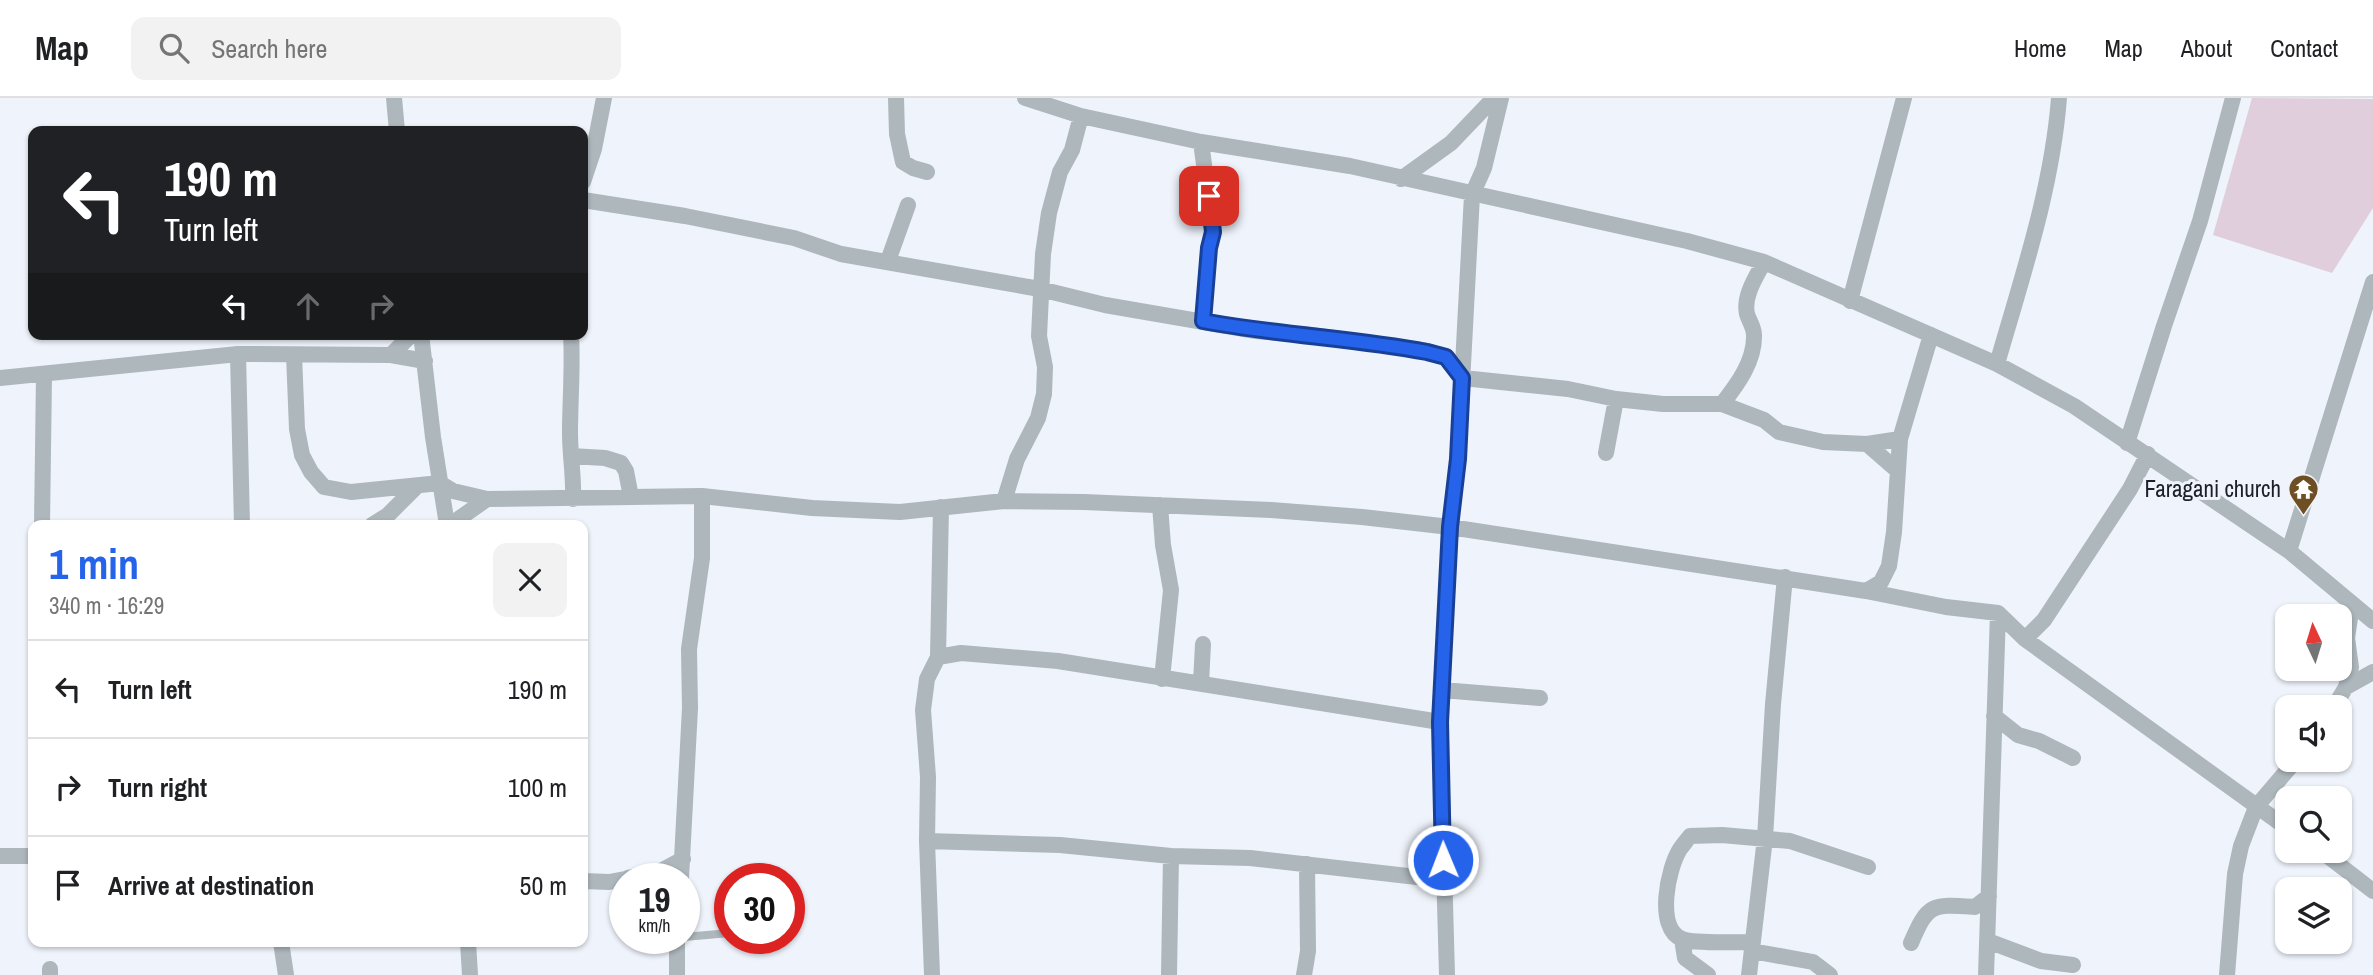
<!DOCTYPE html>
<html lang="en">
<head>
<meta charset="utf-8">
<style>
	:root { --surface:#fff; --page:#f2f2f2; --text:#202124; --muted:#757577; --line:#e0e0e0; --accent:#2563eb }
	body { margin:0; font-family:"Archivo Narrow",sans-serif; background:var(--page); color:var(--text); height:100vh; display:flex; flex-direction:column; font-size:26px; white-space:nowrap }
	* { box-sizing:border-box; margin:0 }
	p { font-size:23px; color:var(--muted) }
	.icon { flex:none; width:38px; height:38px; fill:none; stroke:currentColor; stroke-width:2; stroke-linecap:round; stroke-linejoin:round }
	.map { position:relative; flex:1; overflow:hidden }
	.sheet { position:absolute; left:28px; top:422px; width:560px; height:427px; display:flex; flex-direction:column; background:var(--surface); border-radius:14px; box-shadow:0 2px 5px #0004 }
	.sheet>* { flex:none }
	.banner { position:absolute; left:28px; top:28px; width:560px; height:214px; border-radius:14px; box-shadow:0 2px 5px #0004; background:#202124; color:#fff; overflow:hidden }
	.needle { width:46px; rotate:356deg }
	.fabs { position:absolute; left:2275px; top:506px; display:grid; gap:14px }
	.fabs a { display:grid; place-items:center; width:77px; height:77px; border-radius:14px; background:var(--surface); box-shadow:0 2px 5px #0004; font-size:35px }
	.speed { position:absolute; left:609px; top:765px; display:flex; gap:14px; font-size:35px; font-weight:700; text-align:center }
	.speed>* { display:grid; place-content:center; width:91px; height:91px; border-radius:50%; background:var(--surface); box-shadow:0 2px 5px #0004; line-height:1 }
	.speed small { font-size:18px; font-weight:400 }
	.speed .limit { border:10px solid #d22; background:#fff; color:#111 }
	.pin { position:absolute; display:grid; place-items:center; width:60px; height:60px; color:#fff; margin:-30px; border-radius:14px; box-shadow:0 4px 10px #0006 }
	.me { position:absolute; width:77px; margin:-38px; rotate:359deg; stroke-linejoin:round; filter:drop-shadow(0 0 5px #0008) }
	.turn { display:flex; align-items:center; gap:24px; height:147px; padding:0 21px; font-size:32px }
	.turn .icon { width:91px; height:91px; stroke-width:2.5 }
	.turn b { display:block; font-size:49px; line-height:60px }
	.lanes { display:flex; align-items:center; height:66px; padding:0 21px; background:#0003; justify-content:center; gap:35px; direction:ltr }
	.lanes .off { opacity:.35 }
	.round { display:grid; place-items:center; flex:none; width:74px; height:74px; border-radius:14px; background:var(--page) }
	.summary { display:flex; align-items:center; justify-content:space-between; height:119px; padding:0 21px }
	h1 { font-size:42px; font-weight:700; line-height:52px; color:var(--accent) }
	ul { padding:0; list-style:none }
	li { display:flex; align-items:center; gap:21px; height:98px; padding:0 21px; border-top:2px solid var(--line) }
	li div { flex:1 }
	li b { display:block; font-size:26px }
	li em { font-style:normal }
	header { display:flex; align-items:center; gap:42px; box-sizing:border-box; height:98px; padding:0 35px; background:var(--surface); border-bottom:2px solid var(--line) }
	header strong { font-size:33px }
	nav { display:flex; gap:38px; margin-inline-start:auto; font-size:24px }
	.search { width:490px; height:63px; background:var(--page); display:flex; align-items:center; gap:18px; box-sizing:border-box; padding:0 24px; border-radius:14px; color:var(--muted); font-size:26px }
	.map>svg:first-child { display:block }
</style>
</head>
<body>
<header>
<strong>Map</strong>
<div class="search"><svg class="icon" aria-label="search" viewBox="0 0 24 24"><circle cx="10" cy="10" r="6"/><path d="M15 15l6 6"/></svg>Search here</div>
<nav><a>Home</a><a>Map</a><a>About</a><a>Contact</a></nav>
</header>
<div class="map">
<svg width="2373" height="877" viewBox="0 0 2373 877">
	<rect width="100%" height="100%" fill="#eff3fb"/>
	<path fill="#e0cedc" d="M2252,0L2373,1V110L2332,175L2213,137Z"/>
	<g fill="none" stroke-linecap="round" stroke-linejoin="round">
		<path stroke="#adb7bc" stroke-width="8" d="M684,839L730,835"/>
		<path stroke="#adb7bc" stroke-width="16" d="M394,0L397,33
			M896,0L897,36L903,64L913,70L927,74
			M1025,0L1081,18L1201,44L1350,68L1687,143L1764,164L1997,266L2074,308L2289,453L2373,523
			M1201,44L1213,134L1209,150L1203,223
			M1401,81L1451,45L1494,0
			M583,84L594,51L604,0
			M583,102L685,118L794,140L841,156L1040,191L1105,207L1256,233L1311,237L1428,253L1446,259L1463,280L1568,291L1616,301L1663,306H1722L1764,322L1779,334L1823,344L1867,346L1900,341
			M888,163L908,107
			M1850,203L1904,0
			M421,236L433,339L447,427
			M571,236C573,269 570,302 570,335C570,358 574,379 573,401
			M238,256L242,427
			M294,257L297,331L302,357L311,374L324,389L351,394L440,385L453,393L487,401
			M391,257L412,236
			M1997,266C2022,179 2052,91 2059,0
			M0,280L238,256L391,257L425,263
			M1722,306C1737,287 1755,263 1754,237C1754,229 1749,223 1747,216C1743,198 1756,179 1764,164
			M2127,345L2164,228L2200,123L2233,0
			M1867,346L1898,373
			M1606,355L1616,301
			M571,358L605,360L621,365L626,373L631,399
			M1004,403L1017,361L1038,320L1044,296L1045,269L1039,238L1043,156L1049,115L1060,74L1072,52L1081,18
			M1160,407L1163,447L1171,492L1162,581
			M42,427L44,277
			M372,427L388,417L416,389
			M450,427L487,401L702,398L812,410L900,414L1004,403L1084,404L1271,412L1362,419L1450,429L1866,493L1946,509L1998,515L2025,541L2287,730
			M2289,453L2373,184
			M1866,493L1881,484L1889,468L1894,434L1900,341L1931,237
			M2025,541L2044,522L2130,391L2148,356
			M938,559L961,555L1058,563L1440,624
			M1201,585L1203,546
			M2346,589L2373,574
			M1442,592L1540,600
			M2334,609L2346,589L2351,569L2347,540L2352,507
			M1994,618L2018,637L2039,643L2073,660
			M927,743L1060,747L1171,758L1250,760L1443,782
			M2320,752L2373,793
			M0,758H33
			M628,780L657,775L683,761
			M681,780L690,610L689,551L702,460V398
			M583,783L609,784L625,781
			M677,840V877
			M1682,841L1685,860L1708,877
			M1988,843L2041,863L2073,867
			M281,844L286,877
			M468,844L470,877
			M1753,844C1739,844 1694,846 1682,841C1655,830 1668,770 1680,751C1683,747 1687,742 1690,738L1722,737L1790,743L1868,769
			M1911,845C1928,805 1932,806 1975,809L1989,798
			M1752,853L1813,864L1830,877
			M50,877V871
			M932,877L927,743L928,679L923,612L927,581L938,559L941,409
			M1169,877L1171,758
			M1304,877L1308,853L1307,766
			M1447,877L1440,624L1450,429L1458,361L1472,97L1484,70L1501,0
			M1749,877L1765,740L1773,606L1785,479
			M1986,877L1998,515
			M2227,877L2235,776L2241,748L2256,709L2296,662"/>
	</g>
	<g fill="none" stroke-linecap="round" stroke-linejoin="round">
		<defs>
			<path id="route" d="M1209,98L1213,134L1209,150L1203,223C1277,237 1353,240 1427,254L1446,259L1462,280L1458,361L1450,429L1440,624L1443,762"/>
		</defs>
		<use href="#route" stroke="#184099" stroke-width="18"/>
		<use href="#route" stroke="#2563eb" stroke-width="12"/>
	</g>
	<defs>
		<symbol id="temple-pin" viewBox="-11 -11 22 30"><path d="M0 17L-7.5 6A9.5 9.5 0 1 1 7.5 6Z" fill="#6e4f24" stroke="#eff3fb"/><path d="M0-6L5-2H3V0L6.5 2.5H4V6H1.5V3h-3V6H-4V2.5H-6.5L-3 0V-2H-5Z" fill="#fff"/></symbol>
	</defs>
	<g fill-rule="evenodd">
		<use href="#temple-pin" x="2286" y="374" width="35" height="47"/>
	</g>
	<g text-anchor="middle" stroke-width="6" stroke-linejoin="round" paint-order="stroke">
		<g font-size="23" fill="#1c1f27" stroke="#eff3fb" text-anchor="end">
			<text x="2281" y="399">Faragani church</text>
		</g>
	</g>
</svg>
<div class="fabs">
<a><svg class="needle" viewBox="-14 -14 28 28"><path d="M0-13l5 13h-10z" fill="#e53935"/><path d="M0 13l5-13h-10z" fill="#757577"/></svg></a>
<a><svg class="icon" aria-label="sound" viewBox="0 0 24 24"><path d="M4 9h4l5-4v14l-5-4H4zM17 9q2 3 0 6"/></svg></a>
<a><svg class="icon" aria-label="search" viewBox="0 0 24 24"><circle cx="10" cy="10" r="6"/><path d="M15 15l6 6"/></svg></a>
<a><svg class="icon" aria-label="layers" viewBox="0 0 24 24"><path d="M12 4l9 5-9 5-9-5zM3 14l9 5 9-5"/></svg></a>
</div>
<div class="speed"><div>19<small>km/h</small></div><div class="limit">30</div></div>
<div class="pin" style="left:1209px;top:98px;background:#d93025"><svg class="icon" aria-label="arrive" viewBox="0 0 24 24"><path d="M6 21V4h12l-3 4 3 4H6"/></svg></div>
<svg class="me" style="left:1443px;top:762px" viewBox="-20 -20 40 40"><circle r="17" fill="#2563eb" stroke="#fff" stroke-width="3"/><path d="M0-11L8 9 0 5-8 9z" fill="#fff"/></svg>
<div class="banner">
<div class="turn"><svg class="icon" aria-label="left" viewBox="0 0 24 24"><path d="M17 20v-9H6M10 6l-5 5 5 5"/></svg><div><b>190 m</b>Turn left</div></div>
<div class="lanes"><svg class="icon" aria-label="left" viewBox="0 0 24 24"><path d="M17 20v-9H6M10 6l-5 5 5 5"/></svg><svg class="icon off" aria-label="ahead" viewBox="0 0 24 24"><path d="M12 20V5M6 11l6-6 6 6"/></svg><svg class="icon off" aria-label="right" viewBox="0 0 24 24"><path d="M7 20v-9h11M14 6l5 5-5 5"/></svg></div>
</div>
<section class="sheet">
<div class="summary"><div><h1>1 min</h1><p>340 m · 16:29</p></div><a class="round"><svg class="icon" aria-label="close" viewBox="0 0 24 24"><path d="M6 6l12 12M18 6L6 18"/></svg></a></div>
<ul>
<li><svg class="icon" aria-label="left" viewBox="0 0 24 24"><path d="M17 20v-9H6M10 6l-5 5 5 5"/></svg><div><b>Turn left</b></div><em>190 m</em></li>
<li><svg class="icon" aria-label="right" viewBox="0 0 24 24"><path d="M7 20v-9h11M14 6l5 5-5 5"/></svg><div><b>Turn right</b></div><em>100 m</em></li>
<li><svg class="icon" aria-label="arrive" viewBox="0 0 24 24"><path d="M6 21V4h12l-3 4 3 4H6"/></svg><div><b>Arrive at destination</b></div><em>50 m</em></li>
</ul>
</section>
</div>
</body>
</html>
